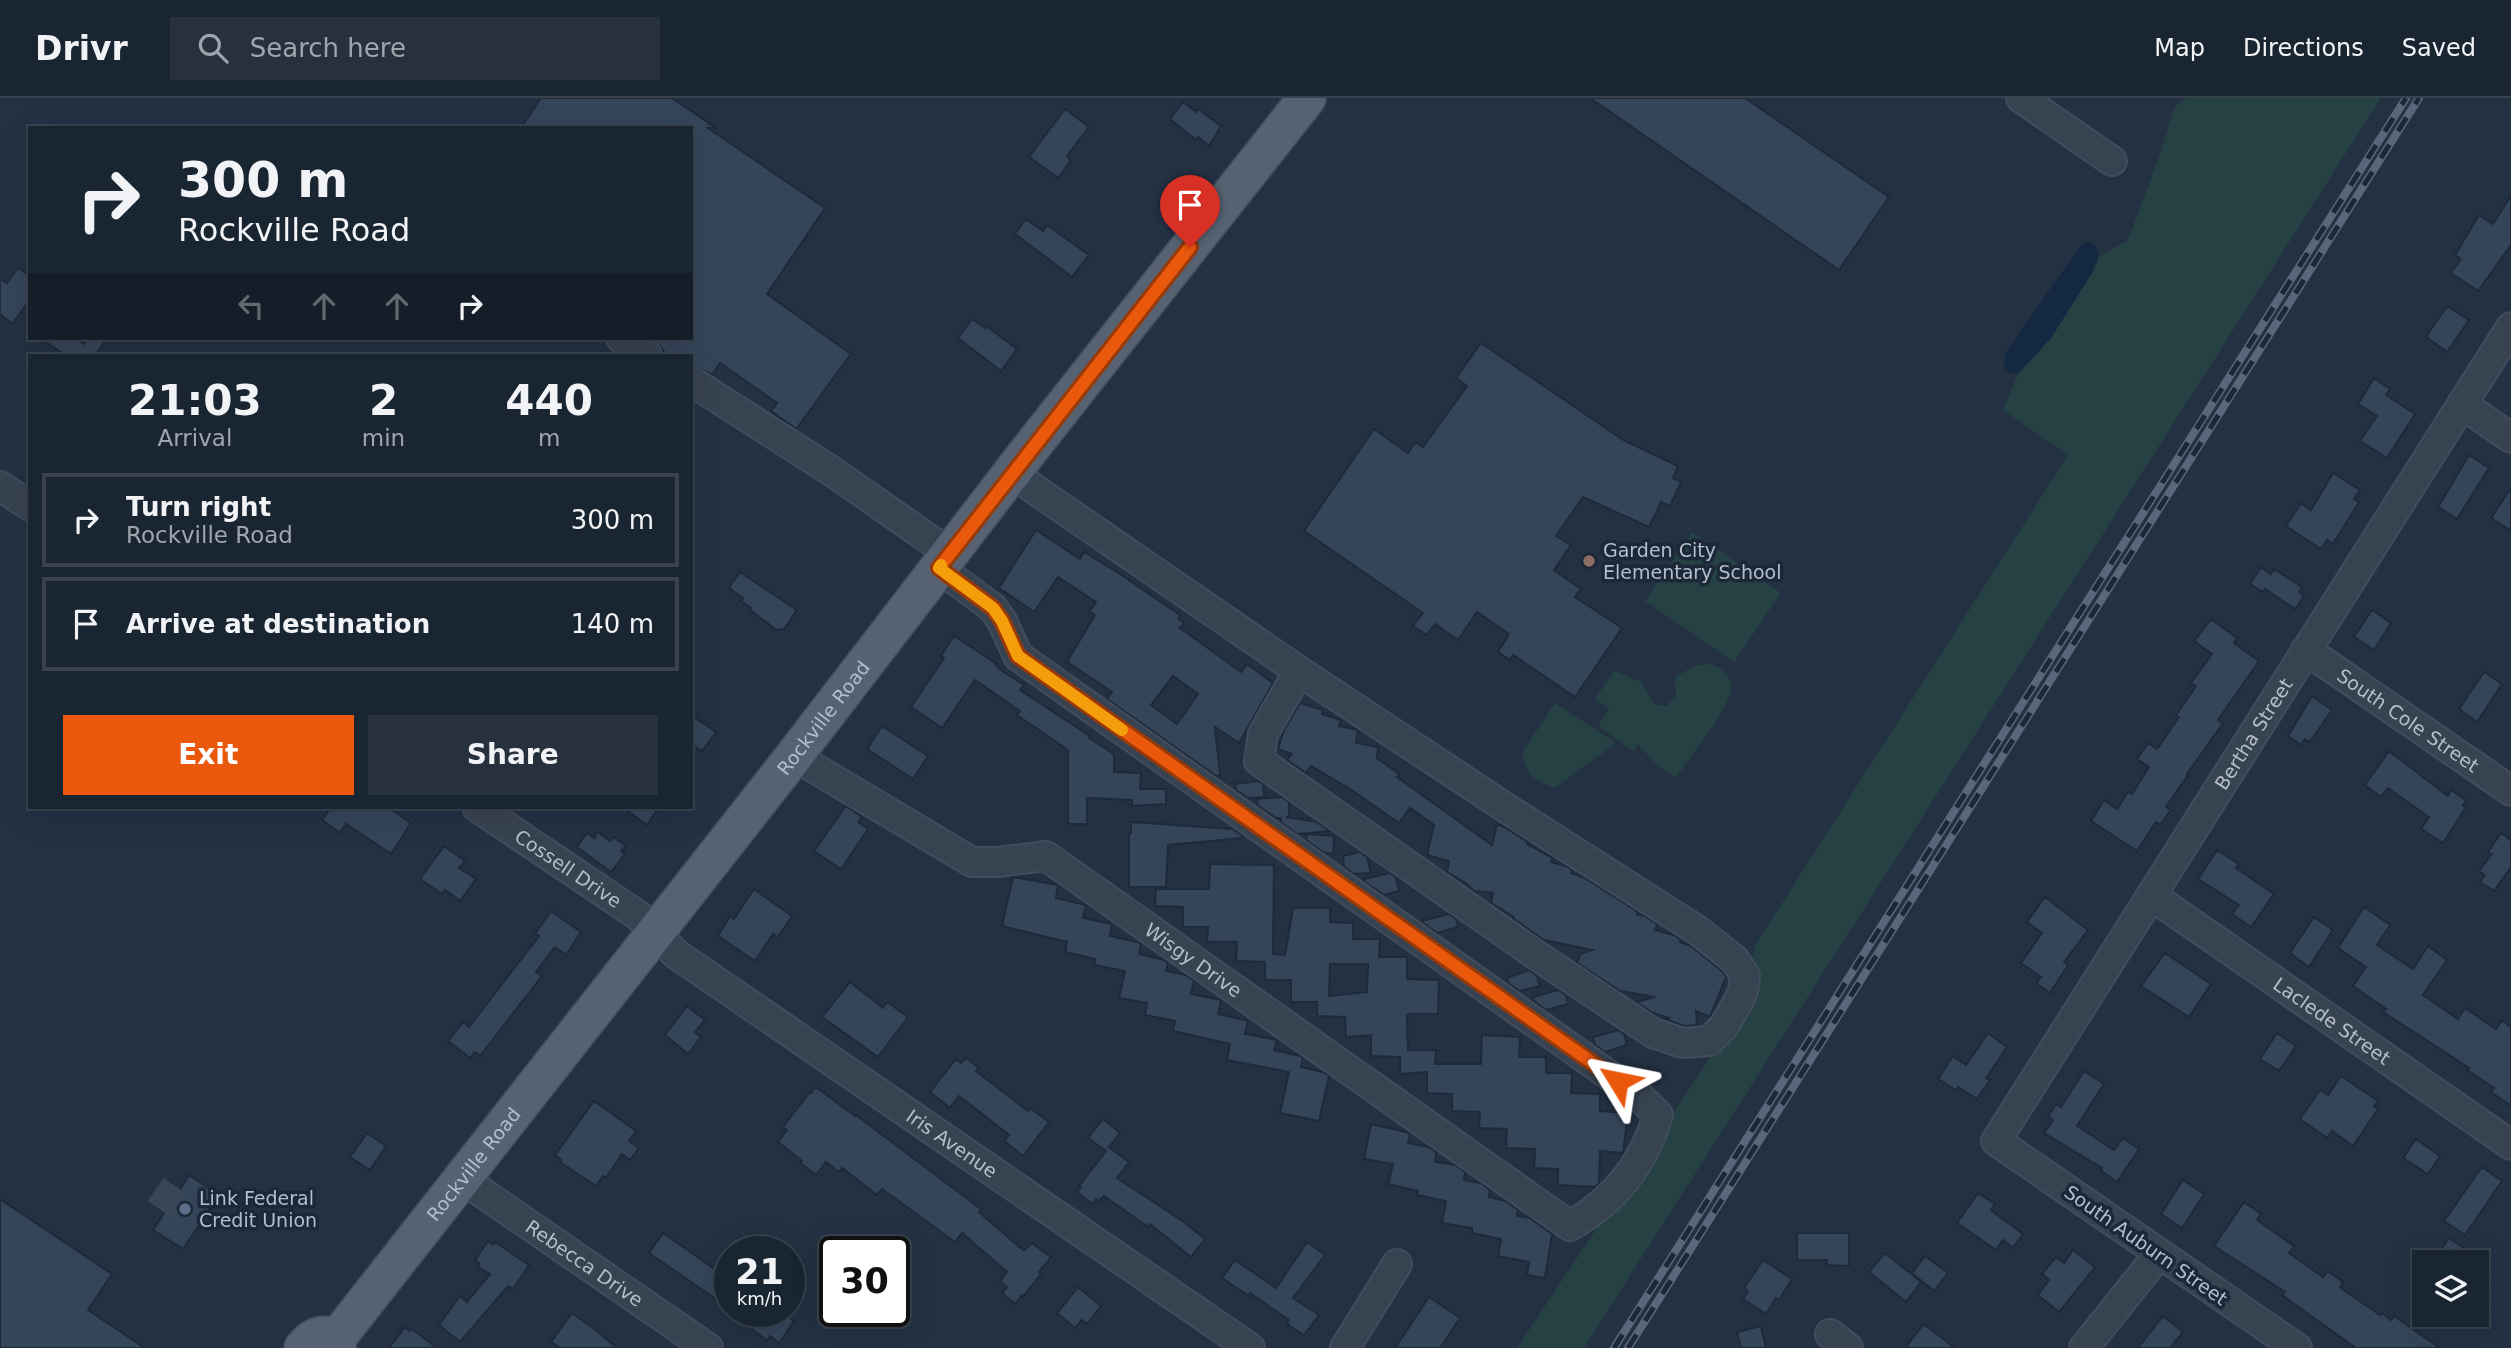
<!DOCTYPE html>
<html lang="en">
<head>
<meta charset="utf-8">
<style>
	:root { --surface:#1a2532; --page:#27313e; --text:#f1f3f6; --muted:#9fa5ac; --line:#38424d; --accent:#ea580c }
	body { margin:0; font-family:"DejaVu Sans",sans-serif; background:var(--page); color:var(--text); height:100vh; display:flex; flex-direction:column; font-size:26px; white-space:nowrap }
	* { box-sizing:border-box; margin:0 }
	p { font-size:23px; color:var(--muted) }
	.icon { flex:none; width:38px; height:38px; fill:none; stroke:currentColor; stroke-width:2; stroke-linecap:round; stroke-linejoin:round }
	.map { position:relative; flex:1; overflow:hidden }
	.side { position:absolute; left:28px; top:256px; width:665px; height:455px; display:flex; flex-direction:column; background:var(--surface); border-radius:0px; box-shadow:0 7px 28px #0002,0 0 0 2px var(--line) }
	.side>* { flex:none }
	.guide { position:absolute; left:28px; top:28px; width:665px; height:214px; border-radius:0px; box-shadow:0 7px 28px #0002,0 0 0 2px var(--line); background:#1a2532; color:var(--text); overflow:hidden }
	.buttons { position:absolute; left:2412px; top:1152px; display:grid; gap:14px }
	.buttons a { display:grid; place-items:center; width:77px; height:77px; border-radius:0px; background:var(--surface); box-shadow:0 7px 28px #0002,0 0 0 2px var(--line); font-size:35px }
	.speed { position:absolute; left:714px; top:1138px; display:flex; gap:14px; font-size:35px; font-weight:700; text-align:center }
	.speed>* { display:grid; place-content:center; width:91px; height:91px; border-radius:50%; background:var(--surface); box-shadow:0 7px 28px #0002,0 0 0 2px var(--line); line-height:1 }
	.speed small { font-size:18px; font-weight:400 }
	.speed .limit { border:4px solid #111; border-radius:10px; background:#fff; color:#111 }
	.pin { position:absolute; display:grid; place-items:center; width:60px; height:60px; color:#fff; margin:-72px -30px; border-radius:50% 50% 50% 0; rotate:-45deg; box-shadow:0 0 7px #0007 }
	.pin .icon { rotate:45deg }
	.me { position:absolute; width:77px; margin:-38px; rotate:305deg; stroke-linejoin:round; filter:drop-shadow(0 0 5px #0008) }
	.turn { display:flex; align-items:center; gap:24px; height:147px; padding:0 35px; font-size:32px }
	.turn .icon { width:91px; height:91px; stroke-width:2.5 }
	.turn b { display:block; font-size:49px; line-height:60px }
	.lanes { display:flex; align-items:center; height:66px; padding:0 35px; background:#0003; justify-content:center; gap:35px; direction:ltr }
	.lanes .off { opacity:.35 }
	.eta { display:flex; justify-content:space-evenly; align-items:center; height:119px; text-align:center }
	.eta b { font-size:42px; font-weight:600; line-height:49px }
	.action { display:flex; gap:14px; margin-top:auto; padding:14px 35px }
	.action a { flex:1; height:80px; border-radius:0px; background:var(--accent); color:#fff; font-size:28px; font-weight:600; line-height:80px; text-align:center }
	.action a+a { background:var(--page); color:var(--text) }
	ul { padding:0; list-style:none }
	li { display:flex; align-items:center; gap:21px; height:94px; margin:0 14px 10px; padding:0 21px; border:4px solid var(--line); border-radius:0px }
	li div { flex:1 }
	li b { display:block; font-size:26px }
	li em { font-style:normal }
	header { display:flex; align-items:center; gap:42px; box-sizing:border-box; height:98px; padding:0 35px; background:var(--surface); border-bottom:2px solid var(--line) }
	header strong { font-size:33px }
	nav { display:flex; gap:38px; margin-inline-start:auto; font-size:24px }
	.search { width:490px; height:63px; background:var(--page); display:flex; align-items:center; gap:18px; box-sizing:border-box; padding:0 24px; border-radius:0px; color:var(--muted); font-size:26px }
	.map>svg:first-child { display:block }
</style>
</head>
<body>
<header>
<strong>Drivr</strong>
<div class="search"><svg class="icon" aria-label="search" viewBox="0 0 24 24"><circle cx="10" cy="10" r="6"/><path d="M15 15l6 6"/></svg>Search here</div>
<nav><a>Map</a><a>Directions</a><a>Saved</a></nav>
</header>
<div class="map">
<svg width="2511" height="1250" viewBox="0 0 2511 1250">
	<rect width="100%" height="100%" fill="#233143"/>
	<path fill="#254144" d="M2186,0H2381L1584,1250H1517L1749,901L1754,849L2068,357L2003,312L2018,276L2051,240L2092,175L2099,158L2128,142L2159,59L2174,10Z
		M1692,434L1781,495L1734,564L1645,503Z
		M1711,566C1719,569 1728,575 1731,584C1737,604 1688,661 1676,680L1655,665L1638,646L1633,653L1598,628L1609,611L1595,601L1614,573L1641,584C1651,598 1648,608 1667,608L1676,598L1675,579L1696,567Z
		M1555,605L1616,645L1555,690C1535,684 1523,674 1523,653Z"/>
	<path fill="#152842" d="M2091,143L2096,148L2099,158L2092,175L2051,240L2018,276L2010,275L2004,269L2006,254L2071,161L2084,145Z"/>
	<path fill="#354559" stroke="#1e2a3a" stroke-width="2" fill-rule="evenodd" d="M541,0H672L716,30H708L825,110L767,196L851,256L796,331L771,313L777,305L720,265L712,277L691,266V257H666L661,249L651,240H691V30H521Z
		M1590,0H1745L1889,99L1839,172Z
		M1183,4L1196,14L1198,11L1221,28L1209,48L1198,39L1196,42L1170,21Z
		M1065,11L1089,29L1067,58L1071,62L1058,80L1029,59Z
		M2511,98V147L2478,193L2451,175L2461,161L2455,157L2479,117L2493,126Z
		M1026,121L1043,133L1047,127L1089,157L1072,179L1015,136Z
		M18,170L30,178V202L12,226L0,216V181L7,185Z
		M2447,208L2469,222L2447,254L2426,239Z
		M972,221L985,230L986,228L1017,251L1001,273L958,240Z
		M40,240H75L84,246L89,240H107L97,255L100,257H65Z
		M1481,245L1623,342L1678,368L1673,380L1681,384L1670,408L1661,404L1649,429L1583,399L1556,438L1571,447L1554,472L1581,491L1575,499L1622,530L1575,599L1513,557L1510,562L1498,554L1509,536L1477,514L1458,542L1435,526L1427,537L1413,528L1423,515L1304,433L1374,331L1408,355L1415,344L1423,349L1467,288L1456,280Z
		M2374,280L2390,291L2386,297L2415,316L2387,360L2360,343L2377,318L2358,306Z
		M2469,357L2489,370L2457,421L2438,409Z
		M2333,375L2360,392L2354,401L2359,404L2333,446L2327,442L2321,451L2286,428L2301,405L2311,412Z
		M2511,390V433L2491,420Z
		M1036,432L1080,461L1084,454L1117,474L1180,517L1178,520L1184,525L1180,530L1223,561L1241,574L1247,566L1273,585L1239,645L1215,629L1220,677L1216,678L1107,601L1112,594L1067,564L1095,517L1089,514L1096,504L1058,479L1034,514L999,490ZM1173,578L1198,596L1177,626L1151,607Z
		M2261,469L2271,476L2274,471L2302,489L2299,494L2304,498L2295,511L2265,491L2263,494L2250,486Z
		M740,474L797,512L784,531L776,532L770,527L750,512L751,510L741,503L743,500L729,490Z
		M2372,512L2391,525L2374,552L2354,539Z
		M2211,521L2237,540L2234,545L2259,563L2218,622L2223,625L2187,676L2188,677L2166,709L2171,712L2160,727L2156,724L2137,753L2091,723L2104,702L2117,711L2128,694L2132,696L2149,669L2137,661L2148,645L2157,651L2179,619L2176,617L2196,588L2191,585L2212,556L2194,543Z
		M954,538L994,564L998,570L1024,587L1020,592L1090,638L1089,640L1114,656V674L1141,675L1140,691H1166V706L1132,708V702L1087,700V726H1068V652L1017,617L1020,613L975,582L942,630L911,609L944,560L941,558Z
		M2484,574L2502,586L2477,624L2459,611Z
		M2312,598L2332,612L2310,644L2305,641L2301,647L2288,638Z
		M1300,605L1323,612L1322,616L1341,622L1339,628L1358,632L1356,645L1378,649L1377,660L1399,676L1397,679L1492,747L1497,726L1504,729L1528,744L1527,746L1553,760L1551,764L1568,769L1572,772L1571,775L1583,779L1638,814L1637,817L1645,818L1657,826L1655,832L1674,837L1680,841V844L1691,848L1722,873L1726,879L1710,919L1696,913L1697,927L1685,928L1664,921L1670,920L1653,915L1636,904L1655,899L1620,893L1577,865L1580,856L1592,852L1544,842L1514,821V819L1491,805L1493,795L1474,793L1467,786L1447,774L1449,763L1427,757L1434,727L1410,710L1399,725L1350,691L1311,668L1306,675L1287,662L1292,656L1278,651L1284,632Z
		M691,617L716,634L702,653L691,646Z
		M882,628L928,658L913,681L867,651Z
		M2389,653L2448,698L2451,692L2466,702L2463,708L2466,709L2443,745L2421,731L2429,719L2388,690L2381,699L2365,687Z
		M1259,683L1263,686L1264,699L1248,700L1236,692L1235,686Z
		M1282,699L1289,704V719H1286L1317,724L1330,733L1297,736L1281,724V720H1276L1258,708L1257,701Z
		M846,708L862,719L858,724L868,731L841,771L814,753Z
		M331,709H388L411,725L391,756L346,726L340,735L322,722Z
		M622,709H659L647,727Z
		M1131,724L1233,731L1243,738V740L1168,747L1166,789H1129V735H1131Z
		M598,734L610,743L613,739L626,748L621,753L625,756L611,774L577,749L587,735L594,740Z
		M2501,735L2511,742V769L2494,793L2480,784L2485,777L2479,773L2492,756L2488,754Z
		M1307,736L1334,738L1333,756L1323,754L1306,742Z
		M444,748L465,763L459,770L476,781L460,803L445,792L442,796L420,781Z
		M2217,752L2239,766L2236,770L2274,796L2251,829L2232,816L2239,807L2198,781Z
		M1360,754L1367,759L1371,775L1354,776L1344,769L1343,758Z
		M1210,766L1274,767L1273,856L1285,857L1293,810H1330V824L1353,825V841H1380L1379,859H1407V881L1439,882L1438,916H1408L1407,918L1408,952H1436L1435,966H1481L1482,937L1520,939L1519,959H1546V975H1572L1571,995L1600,996V1013L1628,1015L1623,1055L1600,1053L1599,1085L1595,1089L1558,1087V1071L1534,1070L1535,1051L1506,1050L1507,1031L1479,1030L1480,1014L1452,1013V996L1427,995V974L1400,976V959L1371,958V937L1346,939L1345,919L1317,918V904H1291V882H1265V864L1236,863L1237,844H1207L1208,829H1183V809L1155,808L1156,791H1209ZM1330,866H1368L1367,894L1329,898Z
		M1390,775L1396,779L1399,793L1384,797L1365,784L1364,781Z
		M1013,779L1058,787L1056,800L1086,807L1083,820L1112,826L1110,838L1141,845L1139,856L1164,862L1168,864L1166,873L1186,877L1194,883L1191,896L1221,902L1218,916L1248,923L1245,936L1277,942L1274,952L1300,958L1303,960L1301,969L1323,974L1329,978L1319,1023L1280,1015L1289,974L1227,962L1230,946L1173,933L1175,923L1145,917L1147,905L1119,900L1125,873L1094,867L1095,861L1065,854L1067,844L1002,828Z
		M754,791L792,818L778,839L773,836L755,863L718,838L730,818L734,821Z
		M2045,799L2088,832L2064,864L2068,867L2050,895L2036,885L2041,879L2021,865L2042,835L2027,824Z
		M2364,809L2390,827L2377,847L2413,871L2428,848L2447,862L2423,897L2458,921L2465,910L2496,931L2502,922L2511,929V1008L2491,994L2494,990L2467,972L2469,970L2383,914L2386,911L2353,888L2366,869L2338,850Z
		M551,813L581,834L566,857L555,849L536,874L542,878L480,958L475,954L470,960L448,943L463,924L469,929L539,838L535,836Z
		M1449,816L1456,821L1458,829L1437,835L1423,825L1422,823Z
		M2314,819L2333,832L2309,869L2290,855Z
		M2165,855L2211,886L2189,919L2141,888Z
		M1529,872L1537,878L1540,888L1519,893L1508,885L1507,880Z
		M850,884L883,910L887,904L908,919L878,959L822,919Z
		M1558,892L1565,896L1568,906L1546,912L1534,903L1533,899Z
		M687,908L705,922L695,934L701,939L688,956L665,937Z
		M1619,932L1624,936L1627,947L1605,954L1595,947L1593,939Z
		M1988,935L2007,949L1986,980L1990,982L1977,1001L1958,989L1956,992L1938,981L1953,958L1966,967Z
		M2277,935L2296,948L2279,973L2260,961Z
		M966,960L979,970L976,973L1028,1013L1030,1010L1049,1024L1023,1058L1004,1043L1009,1037L959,998L950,1010L930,994L956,961L961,965Z
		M2084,973L2104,986L2077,1028L2114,1052L2123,1040L2139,1051L2117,1084L2100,1072L2102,1070L2044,1035L2053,1022L2048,1019L2056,1006L2061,1009Z
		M2341,978L2378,1003L2374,1008L2378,1011L2353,1048L2332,1033L2327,1040L2300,1021L2320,992L2328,997Z
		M816,989L855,1018L856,1017L981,1111L979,1114L1024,1153L1032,1145L1051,1159L1039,1174L1041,1176L1023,1199L1022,1197L1015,1206L1002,1195L1007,1189L1000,1183L1007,1174L962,1135L955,1144L882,1091L877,1097L842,1070L839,1074L826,1064L816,1077L800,1065L802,1063L778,1044L787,1032L783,1029L810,994L811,995Z
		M594,1003L636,1033L629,1043L639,1050L630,1062L622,1056L606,1080L603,1078L596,1088L560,1064L561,1062L555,1057Z
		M1103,1021L1120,1035L1109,1049L1129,1064L1117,1080L1184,1124L1205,1141L1191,1159L1150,1126L1148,1129L1104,1098L1099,1103L1096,1101L1092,1106L1077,1094L1081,1089L1079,1088L1106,1053L1088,1040Z
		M1371,1026L1410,1035L1408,1045L1429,1049L1436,1054L1435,1064L1455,1067L1465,1074L1464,1082L1481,1085L1490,1092L1489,1099L1506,1103L1518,1112L1517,1118L1530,1120L1552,1136L1545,1180L1527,1177L1529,1164L1498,1158L1501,1141L1472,1135V1130L1442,1125L1446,1103L1417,1097L1418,1093L1388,1086L1393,1066L1364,1061Z
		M367,1035L386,1048L370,1072L350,1059Z
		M2416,1041L2440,1058L2428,1076L2403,1060Z
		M2482,1069L2502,1083L2465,1137L2444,1123Z
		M189,1077L219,1097L183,1151L153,1132L165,1114L155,1108L168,1088L178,1095Z
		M2183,1082L2204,1096L2182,1130L2161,1116Z
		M1978,1095L1995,1106L1991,1112L2023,1136L2013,1150L2003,1142L1996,1152L1957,1125Z
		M0,1101L112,1176L88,1212L145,1250H0Z
		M2244,1104L2261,1116L2257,1122L2294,1148L2289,1155L2323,1179L2328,1173L2343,1184L2340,1189L2342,1191L2380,1217L2382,1215L2391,1222L2394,1218L2440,1250H2356L2282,1197L2285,1194L2214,1148Z
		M663,1135L730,1182V1197L723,1206L649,1155Z
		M1797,1135H1849V1168L1827,1167V1162H1797Z
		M2449,1140L2484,1164H2449L2438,1156Z
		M488,1143L493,1147L495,1144L529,1167L513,1191L508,1188L460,1244L439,1227L460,1198L467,1204L490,1176L478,1169L480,1166L475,1162Z
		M1307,1144L1325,1157L1293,1200L1319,1217L1304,1237L1287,1226L1289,1222L1250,1195L1249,1198L1222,1180L1235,1162L1276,1190Z
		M2073,1152L2095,1169L2059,1214L2038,1197L2049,1182L2042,1176L2056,1159L2064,1165Z
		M1885,1155L1921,1184L1906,1204L1869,1174Z
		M1925,1158L1948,1175L1934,1193L1912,1175Z
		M1763,1162L1792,1181L1779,1202L1776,1200L1766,1216L1743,1201L1748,1193L1744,1190Z
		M1078,1189L1101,1208L1087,1226L1082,1222L1075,1230L1057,1215Z
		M1429,1199L1460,1220L1440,1250H1395Z
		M745,1213H780L794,1223L779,1245L770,1238L767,1243L753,1232L760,1223Z
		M572,1215L593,1230L617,1250H560L551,1244Z
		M2163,1218L2183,1234L2170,1250H2138Z
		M1924,1226L1938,1237L1955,1250H1905Z
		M1761,1228L1766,1250H1741L1737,1234Z
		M405,1229L410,1233L412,1231L437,1250H389Z"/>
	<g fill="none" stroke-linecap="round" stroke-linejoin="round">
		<path stroke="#394658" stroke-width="28" stroke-dasharray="28 14" stroke-linecap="butt" d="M159,1111L175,1088"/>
		<defs>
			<g id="minor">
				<path d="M2021,0L2112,63"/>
				<path d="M621,240L647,257"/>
				<path d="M691,283L833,374L949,455"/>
				<path d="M2462,306L2511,340"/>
				<path d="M1011,375L1299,573L1509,712L1697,832L1735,862L1745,878L1743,893L1737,906L1724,928L1709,943L1683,945L1653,935L1542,861L1259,663L1263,636L1299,573"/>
				<path d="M0,388L30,408"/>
				<path id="s1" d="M2306,552L2511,693"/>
				<path id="s2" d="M794,658L972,764H998L1046,758L1570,1128C1615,1102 1643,1067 1658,1017L1640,999L1018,558L1002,523L993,510L939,470"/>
				<path id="s3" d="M477,709L639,818L676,856L1250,1250"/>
				<path id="s4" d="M2152,798L2511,1047"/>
				<path id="s5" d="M461,1080L708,1250"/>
				<path d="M1830,1236L1848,1250"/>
				<path d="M1345,1250L1397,1166"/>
				<path d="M2084,1250L2159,1156"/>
				<path id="s6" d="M2297,1250L1996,1043L2511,229"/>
			</g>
			<g id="major">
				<path d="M303,1250C313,1238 321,1234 337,1240"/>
				<path id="s7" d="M337,1250V1240L794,658L1030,351L1307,0"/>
			</g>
		</defs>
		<use href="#minor" stroke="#414c5c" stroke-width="32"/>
		<use href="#major" stroke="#414c5c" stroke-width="40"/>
		<use href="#minor" stroke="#384352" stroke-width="28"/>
		<use href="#major" stroke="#566272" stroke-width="37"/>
		<defs>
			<path id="rail" d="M1614,1250L2406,0
				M1628,1250L2419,0"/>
		</defs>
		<use href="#rail" stroke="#59677a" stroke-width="8"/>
		<use href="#rail" stroke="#1c2838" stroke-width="5" stroke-dasharray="16" stroke-linecap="butt"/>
	</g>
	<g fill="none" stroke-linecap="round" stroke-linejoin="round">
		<defs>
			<path id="route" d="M1190,149L939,470L993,510L1002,523L1018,558L1618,983"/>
		</defs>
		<use href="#route" stroke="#983908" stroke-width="18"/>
		<use href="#route" stroke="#ea580c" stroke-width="12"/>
		<path stroke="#f59e0b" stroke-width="12" d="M941,467L939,470L993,510L1002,523L1018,558L1122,632"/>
	</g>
	<circle fill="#8d6e63" stroke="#1c2838" stroke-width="2.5" cx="1589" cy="463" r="7"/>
	<circle fill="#5c6f8a" stroke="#1c2838" stroke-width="2.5" cx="185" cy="1111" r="7"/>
	<g text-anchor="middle" stroke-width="7" stroke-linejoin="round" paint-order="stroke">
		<g font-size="19" fill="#b4becc" stroke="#1c2838" text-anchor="start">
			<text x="1603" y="459">Garden City<tspan x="1603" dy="22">Elementary School</tspan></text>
			<text x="199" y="1107">Link Federal<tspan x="199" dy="22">Credit Union</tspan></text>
		</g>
		<g font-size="19" fill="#b4becc" stroke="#1c2838">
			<text dy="7" stroke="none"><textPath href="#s7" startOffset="798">Rockville Road</textPath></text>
			<text dy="7" stroke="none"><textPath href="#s1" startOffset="124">South Cole Street</textPath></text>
			<text dy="7" stroke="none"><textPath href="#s6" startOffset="847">Bertha Street</textPath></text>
			<text dy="7" stroke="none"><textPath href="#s3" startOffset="110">Cossell Drive</textPath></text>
			<text dy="7" stroke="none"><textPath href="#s2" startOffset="462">Wisgy Drive</textPath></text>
			<text dy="7" stroke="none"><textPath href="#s4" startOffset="219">Laclede Street</textPath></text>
			<text dy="7" stroke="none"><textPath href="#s3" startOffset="583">Iris Avenue</textPath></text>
			<text dy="7" stroke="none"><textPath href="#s7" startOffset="231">Rockville Road</textPath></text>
			<text transform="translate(2146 1147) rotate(35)" y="7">South Auburn Street</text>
			<text dy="7" stroke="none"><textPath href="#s5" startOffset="150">Rebecca Drive</textPath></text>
		</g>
	</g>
</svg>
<div class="buttons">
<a><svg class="icon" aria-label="layers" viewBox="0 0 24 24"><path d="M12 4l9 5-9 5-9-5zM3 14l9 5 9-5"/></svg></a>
</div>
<div class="speed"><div>21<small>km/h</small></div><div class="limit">30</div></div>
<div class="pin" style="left:1190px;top:149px;background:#d93025"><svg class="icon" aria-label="arrive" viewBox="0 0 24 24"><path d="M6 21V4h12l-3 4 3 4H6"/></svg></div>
<svg class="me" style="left:1618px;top:983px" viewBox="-20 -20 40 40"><path d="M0-17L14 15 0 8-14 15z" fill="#ea580c" stroke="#fff" stroke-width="4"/></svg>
<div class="guide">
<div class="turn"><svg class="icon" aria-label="right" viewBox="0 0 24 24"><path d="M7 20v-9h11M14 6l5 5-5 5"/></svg><div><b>300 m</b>Rockville Road</div></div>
<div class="lanes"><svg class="icon off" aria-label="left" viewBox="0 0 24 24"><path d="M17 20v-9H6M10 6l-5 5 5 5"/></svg><svg class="icon off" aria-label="ahead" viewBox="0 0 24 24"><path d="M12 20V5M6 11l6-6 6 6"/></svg><svg class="icon off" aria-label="ahead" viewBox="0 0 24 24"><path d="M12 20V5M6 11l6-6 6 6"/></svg><svg class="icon" aria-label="right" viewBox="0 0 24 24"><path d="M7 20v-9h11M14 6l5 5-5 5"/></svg></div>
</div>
<section class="side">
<div class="eta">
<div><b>21:03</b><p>Arrival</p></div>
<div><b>2</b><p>min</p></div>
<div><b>440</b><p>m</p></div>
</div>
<ul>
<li><svg class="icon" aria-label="right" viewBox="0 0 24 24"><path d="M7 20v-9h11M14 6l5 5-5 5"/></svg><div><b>Turn right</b><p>Rockville Road</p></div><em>300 m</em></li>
<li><svg class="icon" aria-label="arrive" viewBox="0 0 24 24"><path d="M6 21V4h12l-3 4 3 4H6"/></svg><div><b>Arrive at destination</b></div><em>140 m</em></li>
</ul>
<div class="action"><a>Exit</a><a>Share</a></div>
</section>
</div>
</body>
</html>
